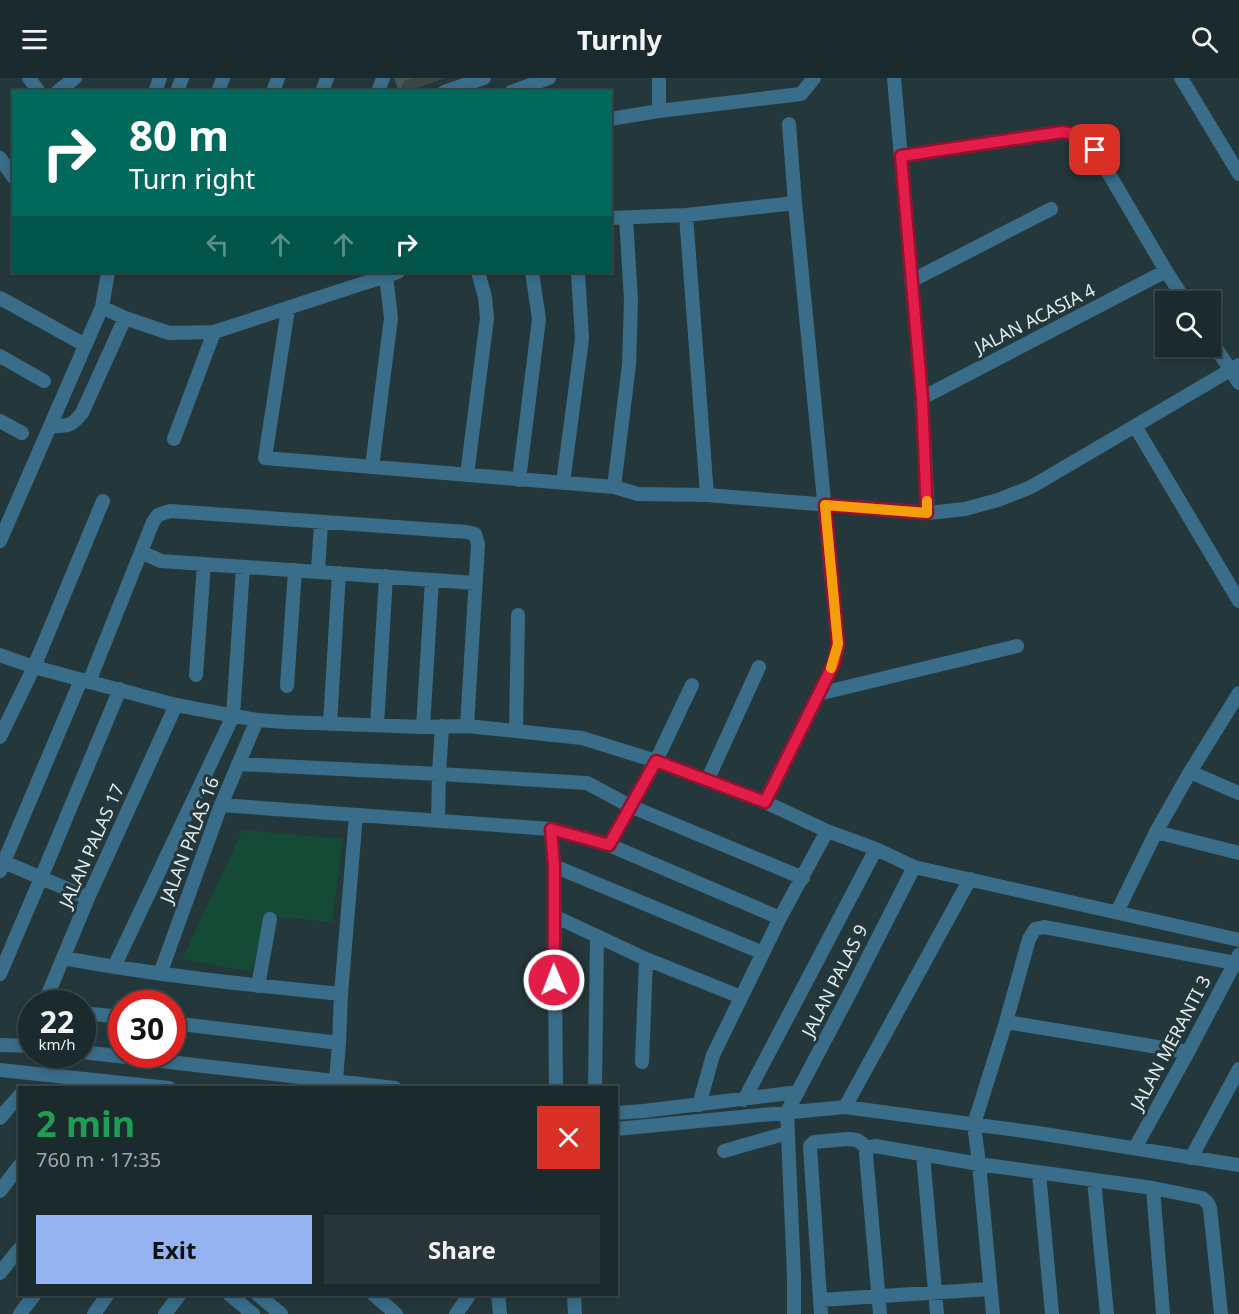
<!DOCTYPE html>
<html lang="en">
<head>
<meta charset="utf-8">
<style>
	:root { --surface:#1b2a2d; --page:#283639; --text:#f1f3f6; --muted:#a0a7aa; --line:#394649; --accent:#95b2f1 }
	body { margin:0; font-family:"Noto Sans",sans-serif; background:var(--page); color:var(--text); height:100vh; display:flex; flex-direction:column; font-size:22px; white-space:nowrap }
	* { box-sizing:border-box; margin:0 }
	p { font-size:20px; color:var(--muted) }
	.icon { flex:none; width:33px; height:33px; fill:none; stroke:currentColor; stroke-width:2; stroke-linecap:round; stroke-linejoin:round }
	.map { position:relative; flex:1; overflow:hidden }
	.drawer { position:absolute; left:18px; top:1008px; width:600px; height:210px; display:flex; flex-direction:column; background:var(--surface); border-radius:0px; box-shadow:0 3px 9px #0003,0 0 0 2px var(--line) }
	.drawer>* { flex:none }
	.top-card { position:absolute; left:12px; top:12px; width:600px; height:183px; border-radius:0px; box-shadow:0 3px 9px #0003,0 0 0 2px var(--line); background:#00695c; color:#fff; overflow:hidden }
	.controls { position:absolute; left:1155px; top:213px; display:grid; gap:12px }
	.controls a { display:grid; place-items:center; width:66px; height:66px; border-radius:0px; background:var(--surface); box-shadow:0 3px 9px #0003,0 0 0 2px var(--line); font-size:30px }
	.speed { position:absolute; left:18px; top:912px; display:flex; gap:12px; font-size:30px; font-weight:700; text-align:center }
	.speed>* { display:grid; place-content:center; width:78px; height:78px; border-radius:50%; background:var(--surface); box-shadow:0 3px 9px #0003,0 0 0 2px var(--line); line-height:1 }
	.speed small { font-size:15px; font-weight:400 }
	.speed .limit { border:9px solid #d22; background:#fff; color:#111 }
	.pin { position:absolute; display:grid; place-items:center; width:51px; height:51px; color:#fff; margin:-26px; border-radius:12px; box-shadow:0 3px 9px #0006 }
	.me { position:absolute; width:66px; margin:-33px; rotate:359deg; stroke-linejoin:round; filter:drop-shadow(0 0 4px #0008) }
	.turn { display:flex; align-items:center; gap:21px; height:126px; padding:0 18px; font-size:27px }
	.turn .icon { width:78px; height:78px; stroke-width:2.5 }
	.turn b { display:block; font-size:42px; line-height:51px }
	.lanes { display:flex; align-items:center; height:57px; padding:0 18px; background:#0003; justify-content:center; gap:30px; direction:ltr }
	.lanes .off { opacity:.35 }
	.round { display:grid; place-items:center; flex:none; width:63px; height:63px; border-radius:0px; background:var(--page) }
	.headline { display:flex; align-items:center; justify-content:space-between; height:102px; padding:0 18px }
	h1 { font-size:36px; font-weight:700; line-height:45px; color:#1e9e55 }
	.primary-button { display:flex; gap:12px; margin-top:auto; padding:12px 18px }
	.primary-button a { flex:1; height:69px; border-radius:0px; background:var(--accent); color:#111; font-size:24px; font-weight:700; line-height:69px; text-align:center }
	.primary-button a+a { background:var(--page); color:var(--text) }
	header { display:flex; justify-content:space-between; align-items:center; height:78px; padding:0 18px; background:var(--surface); font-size:27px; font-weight:700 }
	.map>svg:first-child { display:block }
</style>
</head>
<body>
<header><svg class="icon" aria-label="menu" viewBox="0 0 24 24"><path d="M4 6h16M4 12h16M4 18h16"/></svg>Turnly<svg class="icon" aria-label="search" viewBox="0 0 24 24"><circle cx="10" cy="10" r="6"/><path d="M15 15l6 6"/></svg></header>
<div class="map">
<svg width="1239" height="1236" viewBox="0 0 1239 1236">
	<rect width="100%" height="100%" fill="#24383c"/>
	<path fill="#154a36" d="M243,752L343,761L332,844L267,838L251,894L182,881Z"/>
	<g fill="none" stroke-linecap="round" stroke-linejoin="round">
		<path stroke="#396d8a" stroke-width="14" d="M29,0L39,14
			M894,0L922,320L928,435
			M1181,0L1239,96
			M57,14L75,0
			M155,14L160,0
			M177,14L182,0
			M218,14L223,0
			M273,14L278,0
			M322,14L327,0
			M378,14L383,0
			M444,14L484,0
			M511,14L549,0
			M659,33V0
			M610,41L659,33L801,16L814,0
			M901,78L1062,54L1080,57L1095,72L1166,193L1186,224
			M0,80L14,100
			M686,137L707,417
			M610,140L686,137L795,125
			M911,203L1051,131
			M0,220L85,267
			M102,229L125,240L169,255L214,254L398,194
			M288,231L265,380L614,409L638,416L707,417L928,435L965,431L998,422L1031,409L1239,287
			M1210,261L1239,305
			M0,278L44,303
			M922,320L1166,193
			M0,343L22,355
			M50,348C67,348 71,349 82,335L125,240
			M1135,348L1239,523
			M174,361L214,254
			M372,389L391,240L386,198
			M467,397L487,240L485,219L478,194
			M519,402L539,241L532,194
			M563,405L582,261L578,194
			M614,409L629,287L631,222L626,140
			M0,463L102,229L108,194
			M141,474L161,483L475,505
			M318,494L321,444
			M0,577L34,589L176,627L257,642L285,644L423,649L467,648L582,660L656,683L765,724L827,753L876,771L914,789L1239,862
			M196,597L204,486
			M89,604L153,444L158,437L170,433L467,454L475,456L478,466L467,648
			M287,608L295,492
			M818,616L1017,568
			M330,646L339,495
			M377,647L386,498
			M423,649L432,502
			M516,653L518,537
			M0,659L34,589L103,423
			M238,686L439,696L587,705L630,728L803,800
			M1190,694L1239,715
			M707,703L759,589
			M765,724L834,585L838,566L795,125L789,46
			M221,727L551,751L609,767L780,840
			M438,743L439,696L442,648
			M551,751L554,788L556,1010
			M1156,754L1239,775
			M609,767L656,683L692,607
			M4,784L88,820
			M554,788L763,875
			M0,793L81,602
			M1117,834L1156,754L1190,694L1239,615
			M554,838L646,881L741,919
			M63,880C155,897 248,907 341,916
			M114,889L233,638L243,489
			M0,896L41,800L120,611
			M160,896L221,727L257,642
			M258,908L270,841
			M44,926L88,820L176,627
			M82,935L122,939
			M1006,944L1188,974
			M172,945L339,965
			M0,967L32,968
			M82,974L395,1010
			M642,984L646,881
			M0,992L169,1010
			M336,1002L339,965L341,916L356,737
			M595,1010L597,859
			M744,1022L876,771
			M699,1027L713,977L780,840L827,753
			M845,1029L970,801
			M616,1035L644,1033L798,1014
			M0,1040L20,1017
			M616,1051L845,1029L1038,1055L1239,1087
			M1135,1070L1188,974L1239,877
			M724,1073L787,1055
			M923,1077L937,1236
			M1191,1080L1239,991
			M1039,1095L1052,1236
			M1094,1102L1107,1236
			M1153,1110L1163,1236
			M0,1113L20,1087
			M0,1195L20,1170
			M229,1216L253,1236
			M257,1216L281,1236
			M373,1216L396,1236
			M498,1216L500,1236
			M574,1216L575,1236
			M820,1222L990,1211
			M20,1236L35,1216
			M94,1236L108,1216
			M165,1236L180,1216
			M456,1236L468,1219V1216
			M794,1236V1198L787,1034L852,911L914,789
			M821,1236L810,1068L814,1064L849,1061L857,1062L868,1070
			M880,1236L866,1076L868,1070L875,1068L979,1086L1153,1110L1202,1120L1207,1124L1210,1130L1221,1236
			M993,1236L979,1086L974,1046L1006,944L1029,861L1035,851L1044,849L1235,885"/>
	</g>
	<path fill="#455856" d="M394,0H445L405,14H399Z"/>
	<path fill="#384746" d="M412,0H445L405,14H400L404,3Z"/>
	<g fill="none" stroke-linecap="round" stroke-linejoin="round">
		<defs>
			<path id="route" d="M554,902V788L551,751L609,767L656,683L765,724L834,585L838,566L825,427L927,435L922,320L901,78L1062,54L1080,57L1095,72"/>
		</defs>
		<use href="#route" stroke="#92132f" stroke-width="15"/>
		<use href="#route" stroke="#e11d48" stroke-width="10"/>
		<path stroke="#f59e0b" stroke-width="10" d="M831,590L838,566L825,427L927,435V423"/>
	</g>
	<g text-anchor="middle" stroke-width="6" stroke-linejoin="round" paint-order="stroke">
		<g font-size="18" fill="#e1edef" stroke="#24383c">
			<text transform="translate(1035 241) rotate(-27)" y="6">JALAN ACASIA 4</text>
			<text transform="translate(190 762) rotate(-69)" y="6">JALAN PALAS 16</text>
			<text transform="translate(92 768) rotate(-66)" y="6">JALAN PALAS 17</text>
			<text transform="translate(835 903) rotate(-63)" y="6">JALAN PALAS 9</text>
			<text transform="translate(1171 965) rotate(-62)" y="6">JALAN MERANTI 3</text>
		</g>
	</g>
</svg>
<div class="controls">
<a><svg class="icon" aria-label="search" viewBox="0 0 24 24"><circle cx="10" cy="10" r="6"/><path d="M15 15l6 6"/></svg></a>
</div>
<div class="speed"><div>22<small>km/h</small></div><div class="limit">30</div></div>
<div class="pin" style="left:1095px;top:72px;background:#d93025"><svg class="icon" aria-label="arrive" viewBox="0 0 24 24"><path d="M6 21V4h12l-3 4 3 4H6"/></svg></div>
<svg class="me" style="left:554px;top:902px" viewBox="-20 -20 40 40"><circle r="17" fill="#e11d48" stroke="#fff" stroke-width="3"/><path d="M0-11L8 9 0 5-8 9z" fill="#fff"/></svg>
<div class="top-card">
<div class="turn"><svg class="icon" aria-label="right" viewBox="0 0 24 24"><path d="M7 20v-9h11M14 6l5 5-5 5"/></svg><div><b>80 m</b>Turn right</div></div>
<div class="lanes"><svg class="icon off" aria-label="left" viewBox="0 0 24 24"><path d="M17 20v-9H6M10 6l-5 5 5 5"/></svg><svg class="icon off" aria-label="ahead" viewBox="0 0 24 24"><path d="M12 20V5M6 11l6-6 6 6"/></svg><svg class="icon off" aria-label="ahead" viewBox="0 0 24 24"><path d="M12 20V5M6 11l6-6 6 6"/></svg><svg class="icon" aria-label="right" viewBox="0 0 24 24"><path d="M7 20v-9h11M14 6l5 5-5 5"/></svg></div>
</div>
<section class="drawer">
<div class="headline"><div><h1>2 min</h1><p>760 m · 17:35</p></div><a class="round" style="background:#d93025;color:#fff"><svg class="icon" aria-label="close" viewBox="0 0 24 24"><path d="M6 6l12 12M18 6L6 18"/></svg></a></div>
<div class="primary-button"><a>Exit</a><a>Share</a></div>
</section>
</div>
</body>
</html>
